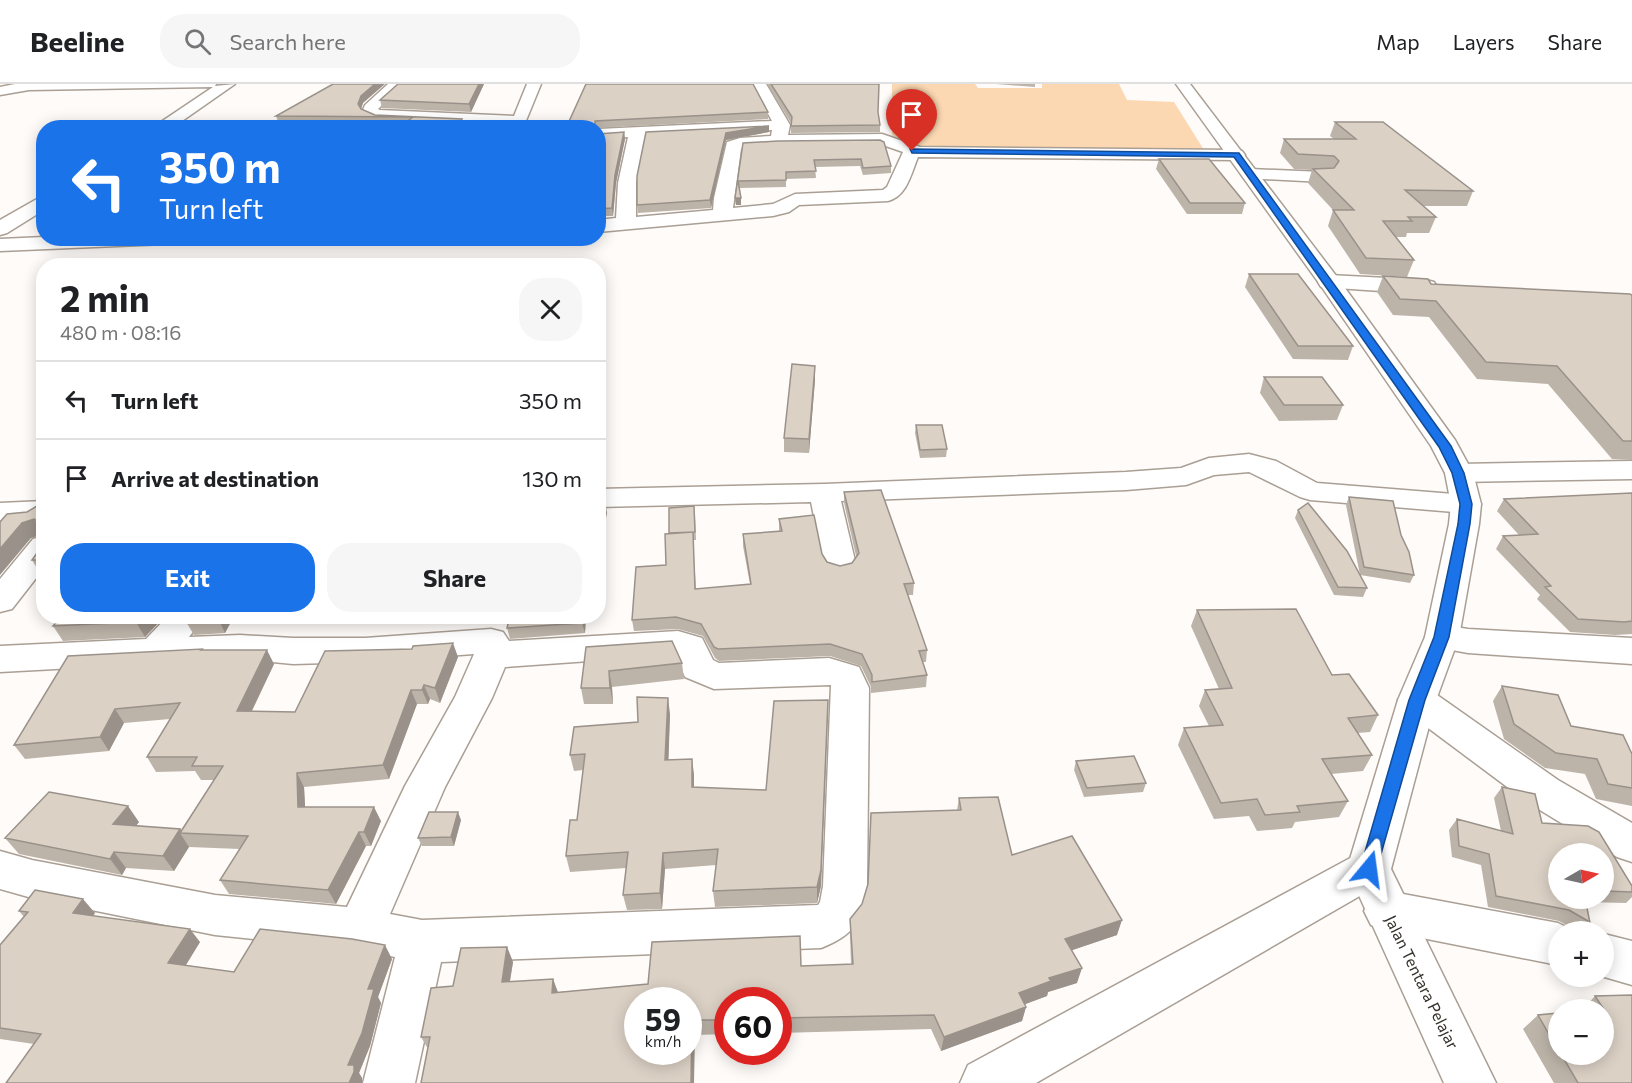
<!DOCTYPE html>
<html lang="en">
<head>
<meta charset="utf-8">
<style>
	:root { --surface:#fff; --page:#f6f6f6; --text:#202124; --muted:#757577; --line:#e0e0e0; --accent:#1a73e8 }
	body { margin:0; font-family:Commissioner,sans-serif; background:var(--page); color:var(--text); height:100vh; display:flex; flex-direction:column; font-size:22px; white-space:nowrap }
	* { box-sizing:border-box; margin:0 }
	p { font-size:20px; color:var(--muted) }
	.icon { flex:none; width:33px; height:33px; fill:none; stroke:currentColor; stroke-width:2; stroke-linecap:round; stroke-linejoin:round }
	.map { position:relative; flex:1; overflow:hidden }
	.drawer { position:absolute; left:36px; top:174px; width:570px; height:366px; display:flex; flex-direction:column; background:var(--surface); border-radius:24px; box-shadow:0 3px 15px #0003 }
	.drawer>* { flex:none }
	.top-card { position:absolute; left:36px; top:36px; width:570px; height:126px; border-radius:24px; box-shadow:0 3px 15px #0003; background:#1a73e8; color:#fff; overflow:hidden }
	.needle { width:39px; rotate:81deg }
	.tools { position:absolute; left:1548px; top:759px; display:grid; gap:12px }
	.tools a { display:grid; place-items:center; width:66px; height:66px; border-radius:50%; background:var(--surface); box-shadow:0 3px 15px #0003; font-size:30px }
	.speed { position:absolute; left:624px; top:903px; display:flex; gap:12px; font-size:30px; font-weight:700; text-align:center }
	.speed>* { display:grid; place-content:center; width:78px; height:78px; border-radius:50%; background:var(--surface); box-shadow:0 3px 15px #0003; line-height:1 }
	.speed small { font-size:15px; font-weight:400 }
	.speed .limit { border:9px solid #d22; background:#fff; color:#111 }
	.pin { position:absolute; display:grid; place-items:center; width:51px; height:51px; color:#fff; margin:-62px -26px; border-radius:50% 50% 50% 0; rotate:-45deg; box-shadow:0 0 6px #0007 }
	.pin .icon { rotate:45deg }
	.me { position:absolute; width:66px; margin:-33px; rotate:16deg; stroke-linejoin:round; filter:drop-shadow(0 0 4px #0008) }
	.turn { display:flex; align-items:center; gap:21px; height:126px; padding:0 24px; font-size:27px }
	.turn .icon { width:78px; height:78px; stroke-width:2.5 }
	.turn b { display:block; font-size:42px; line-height:51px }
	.round { display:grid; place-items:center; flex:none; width:63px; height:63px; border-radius:24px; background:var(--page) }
	.summary { display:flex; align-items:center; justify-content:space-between; height:102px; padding:0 24px }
	h1 { font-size:36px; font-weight:700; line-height:45px }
	.action { display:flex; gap:12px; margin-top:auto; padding:12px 24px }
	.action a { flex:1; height:69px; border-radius:24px; background:var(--accent); color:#fff; font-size:24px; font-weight:700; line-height:69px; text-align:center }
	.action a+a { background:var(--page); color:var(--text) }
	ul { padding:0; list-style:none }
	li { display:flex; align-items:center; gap:18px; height:78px; padding:0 24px; border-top:2px solid var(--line) }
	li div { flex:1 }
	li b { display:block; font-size:22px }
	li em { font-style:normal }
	header { display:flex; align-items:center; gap:36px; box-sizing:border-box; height:84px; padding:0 30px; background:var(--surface); border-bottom:2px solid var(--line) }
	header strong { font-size:28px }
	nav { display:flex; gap:33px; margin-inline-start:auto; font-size:21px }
	.search { width:420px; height:54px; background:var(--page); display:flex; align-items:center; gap:15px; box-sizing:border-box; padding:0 21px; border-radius:24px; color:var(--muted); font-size:22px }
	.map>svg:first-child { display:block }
</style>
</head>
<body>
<header>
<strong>Beeline</strong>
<div class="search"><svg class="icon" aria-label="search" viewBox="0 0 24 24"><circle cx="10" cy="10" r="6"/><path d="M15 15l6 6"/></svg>Search here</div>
<nav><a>Map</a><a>Layers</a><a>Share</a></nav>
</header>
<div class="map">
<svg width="1632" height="999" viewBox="0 0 1632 999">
	<rect width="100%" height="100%" fill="#fefbf9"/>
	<path fill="#fbd8b2" d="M892,0H975L978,4H1042V0H1119L1127,16L1174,18L1204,66L918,64L892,51Z"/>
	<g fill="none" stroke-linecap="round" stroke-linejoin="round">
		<defs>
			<path id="minor" d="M15,0H216L215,2L235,0L172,44H152L213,3L29,6L0,11V3Z
				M388,0H404L378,25L380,26L514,32L527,0H541L523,44L377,36L364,31L362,28L365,21Z
				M752,0H766L790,41L788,51L882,50L920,63L1236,66L1242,67L1245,71L1242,75L1236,76L918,73C911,90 907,112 888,117L799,121L789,128L773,132L598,148V136L616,134L618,99L628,53L598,55V45L772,37ZM772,46L771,52L740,54L727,58L714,114L713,126L636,133V99L645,53ZM880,60L903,68L887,103L883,106L795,110L773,120L733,124L741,65L743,64L778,61Z
				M1250,85L1323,88L1329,89L1332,93L1329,97L1323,98L1244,94L1241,90L1244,86Z
				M44,111V126L7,149L0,151V136Z
				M44,153V154H175L172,158L165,160L0,167V155Z
				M1329,191L1426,196L1434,198L1437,203L1434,208L1426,210L1321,203L1318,198L1321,193Z
				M1249,370L1276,377L1317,399L1466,411L1477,414L1481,420L1477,426L1466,429L1310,416L1300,413L1249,388L1214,391L1186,401L1126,406L841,417L856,481L851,488L840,491L829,488L824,481L811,418L598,423V405L824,400L1126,388L1181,384L1209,374Z
				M1632,377V395L1459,398L1449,395L1445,389L1449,383L1459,380Z
				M44,417V435L0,437V419Z
				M44,452V484L12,525L0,528V495L33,455Z
				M168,532H205L189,553L240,551L293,554H365L491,545L503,548L509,557L678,547L702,554L713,576L719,579L829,574L859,583L869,604L867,802C863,837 854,851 821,864L441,878L415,999H363L395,873L360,866L215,851L32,814L0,805V767L32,776L215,811L347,823L405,702L455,613L474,570L365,578L293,580L240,575L0,588V562L146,555ZM675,571L685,593L714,605L831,601L823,802L820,818L818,821L422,836L390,830L445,703L492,614L505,583Z
				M1442,541L1468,545L1632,554V580L1468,569L1430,562L1425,553L1430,544Z
				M1417,602L1430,606L1558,696L1632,739V778L1617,773L1530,720L1404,626L1398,616L1404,606Z
				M1369,766L1384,772L1391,785L1384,798L1036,999H960L968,981L1354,772Z
				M1387,807L1558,839L1576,848H1558V881L1387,847L1371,841L1364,827L1371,813Z
				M1604,850L1632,857V901L1601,892H1604Z"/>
			<path id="major" d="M1176,0H1190L1337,193L1455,356L1473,389L1481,420L1479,440L1459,553L1436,616L1391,785L1496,999H1444L1347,785L1398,616L1425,553L1449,440L1451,420L1445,389L1431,362L1321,202Z"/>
		</defs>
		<use href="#minor" stroke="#aa9f94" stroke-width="3"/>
		<use href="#major" stroke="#aa9f94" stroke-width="3"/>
		<use href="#minor" fill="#fff" fill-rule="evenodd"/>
		<use href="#major" fill="#fff" fill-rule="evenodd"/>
	</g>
	<path fill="#bdb4a9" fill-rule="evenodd" d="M398,0H484L471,28L382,24L380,16Z
		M586,0L768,28V35L596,44Z
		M767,0H879L878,28L880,41V48L791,49V39Z
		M996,0H1035V3Z
		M363,19L361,25L375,31L462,35L463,43L402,41L279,40L276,32Z
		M1335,38L1473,107L1467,122H1422L1436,133L1429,149H1407L1406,153H1396L1414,176L1407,193L1360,190L1328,142L1333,126L1308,99L1312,86L1294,85L1280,69L1284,55H1334L1330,52Z
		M769,42V48L726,56L711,124L638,129L637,121L646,48Z
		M624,48L625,55L616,99L613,132H598V50Z
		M778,57L891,82V89L863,91L860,82L815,83L816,94L786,95V103L739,104L741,121H736L735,114L743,59Z
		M1159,75L1245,119L1242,130H1187L1156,85Z
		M1249,190L1353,262L1348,276L1293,275L1245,203Z
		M1383,192L1431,200L1632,211V376L1612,375L1548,300L1477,295L1429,233L1393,231L1377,208Z
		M815,282V296L809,369L784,368V354Z
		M1264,293L1343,321L1337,336L1279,337L1260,309Z
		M916,341L947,365L946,373L920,374L915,349Z
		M844,408L914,499L913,511H908L927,566L926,578H923L927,591L926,603L871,609V603L861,582L830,572L719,577L715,574L703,552L678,545L634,547L632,536L666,481L669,450L695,431L696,456H693L696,505L750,500L743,462V450L779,447V435L822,470L827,478L840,482L852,479L856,472L844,419Z
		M1632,409V550L1615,551L1570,548L1537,515L1540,511L1496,465L1503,452L1519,451L1497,427L1504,415Z
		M44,412V491H41L32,476L37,469V452L31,454L37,422Z
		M1349,413L1414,491L1410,499L1360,491L1346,421Z
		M1298,426L1367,504L1363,513L1334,511L1295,434Z
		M1197,526L1332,591L1378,631L1370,648L1357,649L1372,671L1363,687L1331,690L1348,717L1339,733L1295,738L1292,744L1257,747L1249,732L1214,735L1178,661L1184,644L1209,642L1199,622L1205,606L1219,605L1191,542Z
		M165,532L145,553L63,557L53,542Z
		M234,532L225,549L194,551L185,536Z
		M510,532H586L585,549L510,555L507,544Z
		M586,563L682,579L684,595L612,603L613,620H584L581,604Z
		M202,565L203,566L274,580L252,627L295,628L458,573L440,619L430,615L428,620H417L389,695L304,703L305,723L381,737L371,762H366L336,820L229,810L220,796L240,765L189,763L174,787L126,784L122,791L19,770L5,754L139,738L136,742L180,745L181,746L214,696H201L195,687L156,688L147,673L170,635L124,639L109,667L25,675L14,661Z
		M1502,602L1571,642L1632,670V722L1596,715L1585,690L1545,684L1504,655L1493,617Z
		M670,630L668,676L694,690V703L766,706L828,632L821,802L817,819L715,823L713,807L716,781L665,785L662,825L627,826L623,811L626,784L570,788L566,772L577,736L583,686L574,687L570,671L638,638Z
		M1076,677L1146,699L1143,708L1084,713L1074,686Z
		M1502,703L1535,710L1542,739L1588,742L1599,748L1632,802V813L1626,819L1585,818L1591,844L1588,848H1565L1570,843L1559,837L1488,823L1481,781L1452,773L1449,746L1457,735L1501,747L1494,714ZM1558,770H1604V814H1558Z
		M959,714L1012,771L1117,851L1072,866L1077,899L1048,908L1047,912L1024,920L1026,923L1022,937L941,967L931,945L778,949V916H728V950L695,951L428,965L421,953L453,902L507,863L513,878L510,898L553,895L558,908L648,900L801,882L851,880L850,850V835L957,726Z
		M461,736L454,762H422L418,754Z
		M19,827L95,829L93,832L200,858L186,881L234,888L392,875L378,913L381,919L370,962L359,989L362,994V999H6L34,960L0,955V861L24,833Z
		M1632,911V999H1554L1523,945L1538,931L1558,929V970H1604V926H1582L1595,912Z"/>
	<path fill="#9a928a" d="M375,0H385L363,19L360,27L358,20L361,12Z
		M479,0H484L471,28L469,20Z
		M462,35L463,44H457Z
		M769,42V48L726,56L711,124L710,116L726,49Z
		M624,48L625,55L616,99L613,132L612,124L615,91Z
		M735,114H741V121H736Z
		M815,282V296L809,369V355Z
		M605,418L607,429L598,471V452Z
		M34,435L43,450L31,454L0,491V465L22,439Z
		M142,532H165L145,553L136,538Z
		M219,532H234L225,549L218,534Z
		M583,532H586L585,549L582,539Z
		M453,559L458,573L440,619L435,604Z
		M267,566L274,580L245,641L237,627Z
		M609,587L612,603L613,620L610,604Z
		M424,601L430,615L428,620L422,606Z
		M411,606L417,620L389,695L383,681Z
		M668,614L670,630L668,692L665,676Z
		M828,616L821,802L817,819V803Z
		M115,625L124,639L109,667L100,653Z
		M692,675L694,690V719L692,703Z
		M297,689L304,703L306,738L298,723Z
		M128,722L139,738L124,756L113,740Z
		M374,723L381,737L371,762L364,748Z
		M458,728L461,736L454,762L451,753Z
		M180,745L183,749H180L189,763L174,787L163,772Z
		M359,748L366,762L336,820L328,806Z
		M114,768L126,784L122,791L110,775Z
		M663,769L665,785L662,825L660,809Z
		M83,815L95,829L85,843L73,829Z
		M1122,836L1117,851L1061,870L1065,855Z
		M190,845L200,858L179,892L168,879Z
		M385,861L392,875L378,913L381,919L370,962L359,989L362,994V999H349L348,981L368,905Z
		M507,863L513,878L507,913L502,898Z
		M1082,884L1077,899L1048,908L1047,912L1015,924L1019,909L1049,894Z
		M553,895L558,909H552Z
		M1026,923L1022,937L941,967L944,953Z
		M692,936L695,951L694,999H691Z"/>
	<path fill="#dcd1c5" stroke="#9a928a" stroke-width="1.5" fill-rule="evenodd" d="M333,0H375L361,12L358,20L361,25L375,31L462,35L457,44H398L413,33L276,32Z
		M398,0H479L469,20L380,16Z
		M586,0H753L768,28L595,37V44H566Z
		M771,0H879L878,28L880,41L791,42L792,33Z
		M1335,38H1383L1473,107L1405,106L1436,133H1408L1412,137H1383L1414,176L1366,174L1333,126H1354L1313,85L1334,84L1339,77L1334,72L1298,70L1284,55H1356Z
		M769,42L726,49L710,116L637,121V92L646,48Z
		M624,48L615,91L612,124L598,125V50Z
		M880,56L884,58L891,82L863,84L861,75L814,76L816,87L786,88V96L738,97L741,114H735L743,59L778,57Z
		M1159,75H1209L1245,119H1190Z
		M1249,190H1298L1353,262H1298Z
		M1383,192L1428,195L1431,200L1630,210L1632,211V357H1623L1557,282L1486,278L1436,217L1400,215Z
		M792,280L815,282L809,355L784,354Z
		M1264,293H1322L1343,321H1284Z
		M916,341H942L947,365L920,366Z
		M881,406L914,499L904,500L927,566L919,567L927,591L872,598V591L862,570L830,560L718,565L714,563L701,540L676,533L632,536L636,483L666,481L665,450L693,448L695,505L751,500L743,450L782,447L779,435L814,431L822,470L827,478L840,482L852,479L859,469L844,408Z
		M1632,409V537L1624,538L1578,535L1545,503L1551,502L1503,452L1538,450L1504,415Z
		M44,412V476H32L37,469V437L34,435L22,439L0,465V438L7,430L27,428L37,422V418Z
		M1349,413L1393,417L1401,451L1409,468L1414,491L1364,483Z
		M605,418L598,452V419Z
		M1308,419L1347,467L1367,504L1338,503L1298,426Z
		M694,422L695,448L669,449V424Z
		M1296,525L1332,591L1349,590L1378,631L1348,634L1372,671L1322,675L1348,717L1297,722L1300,728L1265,731L1257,715L1221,719L1184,644L1223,641L1205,606L1232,604L1197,526Z
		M62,532H142L136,538L53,542Z
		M188,532H219L218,534L185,536Z
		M510,532H583L582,539L507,544Z
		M672,557L682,579L609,587L610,604H581L586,563Z
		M453,559L435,604L424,601L422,606H411L383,681L297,689L298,723H374L364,748H359L328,806L220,796L248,752L180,749L223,682H192L197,673H147L180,619L115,625L100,653L14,661L68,572L202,565L201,566H267L237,627L295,628L325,567L412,565L413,562Z
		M1502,602L1558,611L1571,642L1623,651L1632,670V704L1608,700L1597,675L1556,669L1514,640Z
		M637,613L668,614L665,676L692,675V703L766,706L774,617L828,616L821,786L817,803L713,807L718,765L663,769L660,809L623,811L628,768L566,772L570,736H577L585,670L570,671L574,643L638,638Z
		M1134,672L1146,699L1087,704L1076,677Z
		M1502,703L1535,710L1542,739L1588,742L1599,748L1632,802V808L1604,807V770H1558V814H1585L1591,844L1573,839H1586L1588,837L1569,826L1496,812L1489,770L1459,762L1457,735L1513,750Z
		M49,708L128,722L113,740L180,745L163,772L114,768L110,775L5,754Z
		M998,713L1012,771L1072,752L1122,836L1065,855L1082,884L1049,894L1051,897L1019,909L1026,923L944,953L934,931L778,934V916H728V936H692L691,999H421L430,953H421L431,904L453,902L461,864L507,863L502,898L553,895L552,909L648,900L652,858L800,852L801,882L853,880L850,835L862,820L868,800L871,729L961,726L959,714ZM638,916H688V968H638Z
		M429,728H458L451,753L418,754Z
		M35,806L83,815L73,829L190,845L168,879L234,888L260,845L352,855L385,861L368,905H374L362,949L348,981H354V988L349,999H6L41,950L0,944V861L28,828L19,827Z
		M1632,911V999H1578L1561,970H1604V927H1605L1595,912Z
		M1558,929V966L1538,931Z"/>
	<path fill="#1a73e8" stroke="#114b97" stroke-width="1.5" d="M910,65L1239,69L1451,362L1464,389L1472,420L1470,440L1449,553L1425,616L1375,791L1369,793L1362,791L1360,785L1409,616L1434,553L1458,440L1460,420L1452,389L1439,363L1234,73L912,69Z"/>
	<g text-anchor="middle" stroke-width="5" stroke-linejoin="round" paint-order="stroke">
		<g font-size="16" fill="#35312c" stroke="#fff">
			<text transform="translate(1422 898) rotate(64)" y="6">Jalan Tentara Pelajar</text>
		</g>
	</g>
</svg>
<div class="tools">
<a><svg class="needle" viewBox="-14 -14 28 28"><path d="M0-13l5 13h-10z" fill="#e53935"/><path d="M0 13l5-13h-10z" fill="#757577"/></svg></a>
<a>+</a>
<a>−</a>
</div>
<div class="speed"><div>59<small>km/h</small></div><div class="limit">60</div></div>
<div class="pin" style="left:912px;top:67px;background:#d93025"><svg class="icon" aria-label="arrive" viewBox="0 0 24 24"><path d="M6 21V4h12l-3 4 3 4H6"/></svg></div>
<svg class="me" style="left:1369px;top:785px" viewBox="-20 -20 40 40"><path d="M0-17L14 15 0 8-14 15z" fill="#1a73e8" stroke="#fff" stroke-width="4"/></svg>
<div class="top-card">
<div class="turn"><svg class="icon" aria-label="left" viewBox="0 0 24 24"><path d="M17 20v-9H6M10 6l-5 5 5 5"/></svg><div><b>350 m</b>Turn left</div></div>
</div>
<section class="drawer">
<div class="summary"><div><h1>2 min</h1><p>480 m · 08:16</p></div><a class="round"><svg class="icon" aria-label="close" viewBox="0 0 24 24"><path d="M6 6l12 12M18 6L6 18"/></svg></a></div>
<ul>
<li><svg class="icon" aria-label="left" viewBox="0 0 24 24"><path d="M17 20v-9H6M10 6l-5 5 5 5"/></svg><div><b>Turn left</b></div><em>350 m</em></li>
<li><svg class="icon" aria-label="arrive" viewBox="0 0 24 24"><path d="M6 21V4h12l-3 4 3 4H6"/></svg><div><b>Arrive at destination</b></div><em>130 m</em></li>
</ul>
<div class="action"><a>Exit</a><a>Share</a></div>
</section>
</div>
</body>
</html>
